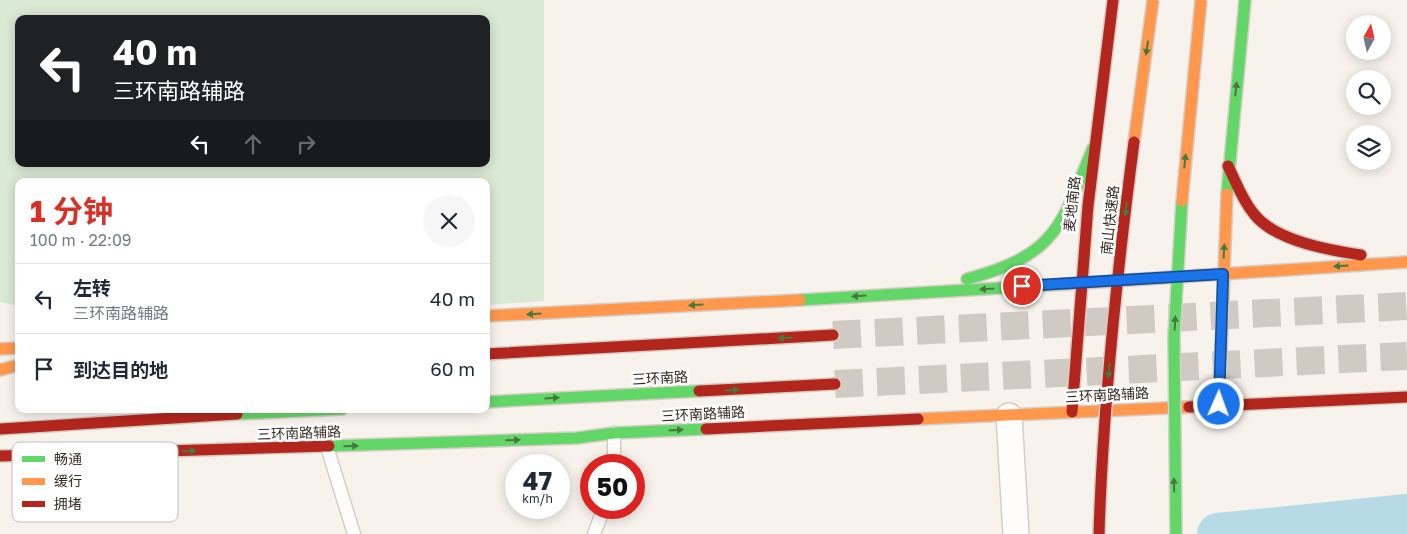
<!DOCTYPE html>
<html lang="zh">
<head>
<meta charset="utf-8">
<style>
	:root { --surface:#fff; --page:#f6f6f7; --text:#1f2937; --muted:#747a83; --line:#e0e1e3; --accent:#d93025 }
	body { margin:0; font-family:"Golos Text","Noto Sans SC",sans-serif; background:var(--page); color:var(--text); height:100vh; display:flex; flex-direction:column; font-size:19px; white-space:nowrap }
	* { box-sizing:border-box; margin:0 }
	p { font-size:16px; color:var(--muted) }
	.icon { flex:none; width:28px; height:28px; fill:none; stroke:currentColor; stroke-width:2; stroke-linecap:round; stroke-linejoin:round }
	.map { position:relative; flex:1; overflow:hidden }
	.panel { position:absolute; left:15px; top:178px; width:475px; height:235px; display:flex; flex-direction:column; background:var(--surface); border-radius:10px; box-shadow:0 2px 12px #0003 }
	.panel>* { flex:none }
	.guide { position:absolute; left:15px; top:15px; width:475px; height:152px; border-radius:10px; box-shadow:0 2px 12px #0003; background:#202124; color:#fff; overflow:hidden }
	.needle { width:32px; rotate:8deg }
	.controls { position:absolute; left:1346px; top:15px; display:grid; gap:10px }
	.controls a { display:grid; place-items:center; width:45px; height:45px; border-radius:50%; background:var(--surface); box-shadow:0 2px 12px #0003; font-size:25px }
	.speed { position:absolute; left:505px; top:454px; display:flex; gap:10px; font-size:25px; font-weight:700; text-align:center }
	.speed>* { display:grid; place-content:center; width:65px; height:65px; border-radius:50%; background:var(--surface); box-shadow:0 2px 12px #0003; line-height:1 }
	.speed small { font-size:12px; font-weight:400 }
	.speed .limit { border:8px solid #d22; background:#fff; color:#111 }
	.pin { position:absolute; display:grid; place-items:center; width:42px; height:42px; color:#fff; margin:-21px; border:2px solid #fff; border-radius:50%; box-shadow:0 1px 5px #0007 }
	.me { position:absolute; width:55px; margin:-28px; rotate:2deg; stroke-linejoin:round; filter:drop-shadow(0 0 4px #0008) }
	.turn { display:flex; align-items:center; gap:18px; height:105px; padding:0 15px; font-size:22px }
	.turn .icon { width:65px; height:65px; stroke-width:2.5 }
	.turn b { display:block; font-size:35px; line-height:42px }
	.lanes { display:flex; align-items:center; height:48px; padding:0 15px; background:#0003; justify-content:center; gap:25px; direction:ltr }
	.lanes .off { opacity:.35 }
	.round { display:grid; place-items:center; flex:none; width:52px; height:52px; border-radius:26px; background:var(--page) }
	.headline { display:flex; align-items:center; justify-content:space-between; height:85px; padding:0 15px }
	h1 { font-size:30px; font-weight:700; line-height:38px; color:var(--accent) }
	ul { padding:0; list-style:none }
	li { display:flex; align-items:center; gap:15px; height:70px; padding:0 15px; border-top:1px solid var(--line) }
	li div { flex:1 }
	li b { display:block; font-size:19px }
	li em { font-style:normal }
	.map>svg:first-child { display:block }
</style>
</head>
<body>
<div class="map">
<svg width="1407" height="534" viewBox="0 0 1407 534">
	<rect width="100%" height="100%" fill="#f8f2ec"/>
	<path fill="#dae9d4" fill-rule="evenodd" d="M0,0H544V301L486,305V181H19V306L0,302ZM19,19H486V164H19Z"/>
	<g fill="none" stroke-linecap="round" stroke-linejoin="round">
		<path stroke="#b6dae6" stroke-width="42" d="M1218,534L1407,515"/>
		<path stroke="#d1cac3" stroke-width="28" stroke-dasharray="28 14" stroke-linecap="butt" d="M833,335L1407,306
			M835,384L1407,356"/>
		<defs>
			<path id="lane" d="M614,433V465
				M327,447L354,534
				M594,534L604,508"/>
			<path id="street" d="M1009,416L1016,534"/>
			<path id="fast" d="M1227,194L1245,0
				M967,279C1057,255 1061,226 1093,148
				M800,300L1068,284
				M486,402L699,391
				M237,414L342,409
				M329,446L577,438L614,433L706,429"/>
			<path id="slow" d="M1068,284L1407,262
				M486,316L800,300
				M0,349L19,348
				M0,370L19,365
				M1219,404L1227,194
				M918,419L1189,407"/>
			<path id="jam" d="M1228,166C1236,182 1242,200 1254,214C1275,241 1329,250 1361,255
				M486,354L833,335
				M699,391L835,384
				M1189,407L1407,397
				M1072,412L1088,206L1113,0
				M0,429L237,414
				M706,429L918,419
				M0,456L329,446"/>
		</defs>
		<use href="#lane" stroke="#d6cec6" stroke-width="15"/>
		<use href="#street" stroke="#d6cec6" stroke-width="28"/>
		<use href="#fast" stroke="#d6cec6" stroke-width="14"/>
		<use href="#slow" stroke="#d6cec6" stroke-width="14"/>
		<use href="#jam" stroke="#d6cec6" stroke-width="14"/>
		<use href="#lane" stroke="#fefdfc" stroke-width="12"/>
		<use href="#street" stroke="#fefdfc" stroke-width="25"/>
		<use href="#fast" stroke="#63d668" stroke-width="11"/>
		<use href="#slow" stroke="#ff974d" stroke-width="11"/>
		<use href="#jam" stroke="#b3261e" stroke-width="11"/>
		<defs>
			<path id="fast-bridge" d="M1176,534L1174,336L1182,201"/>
			<path id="slow-bridge" d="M1134,142L1153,0
				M1182,201L1201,0"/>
			<path id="jam-bridge" d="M1099,534C1103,402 1117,272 1134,142"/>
		</defs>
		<use href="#fast-bridge" stroke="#d4d0cb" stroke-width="14" stroke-linecap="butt"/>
		<use href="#slow-bridge" stroke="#d4d0cb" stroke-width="14" stroke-linecap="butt"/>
		<use href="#jam-bridge" stroke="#d4d0cb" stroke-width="14" stroke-linecap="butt"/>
		<use href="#fast-bridge" stroke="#63d668" stroke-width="11"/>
		<use href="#slow-bridge" stroke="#ff974d" stroke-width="11"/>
		<use href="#jam-bridge" stroke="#b3261e" stroke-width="11"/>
	</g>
	<defs><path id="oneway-solid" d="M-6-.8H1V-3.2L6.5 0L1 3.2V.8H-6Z" transform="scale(1.25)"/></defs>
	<g fill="#497740">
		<use href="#oneway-solid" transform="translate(1147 48) rotate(98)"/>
		<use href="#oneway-solid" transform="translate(1236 89) rotate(-84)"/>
		<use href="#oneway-solid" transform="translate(1185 161) rotate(-84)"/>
		<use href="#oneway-solid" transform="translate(1126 209) rotate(96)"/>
		<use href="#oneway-solid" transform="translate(1224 251) rotate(-87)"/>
		<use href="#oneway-solid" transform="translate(1341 266) rotate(177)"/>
		<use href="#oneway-solid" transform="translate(987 289) rotate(176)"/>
		<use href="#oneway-solid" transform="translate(859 296) rotate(177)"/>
		<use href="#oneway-solid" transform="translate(696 305) rotate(177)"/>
		<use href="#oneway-solid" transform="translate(534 314) rotate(177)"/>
		<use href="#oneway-solid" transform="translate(1175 323) rotate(-87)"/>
		<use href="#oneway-solid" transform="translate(785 338) rotate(177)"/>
		<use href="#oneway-solid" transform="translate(1109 371) rotate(95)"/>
		<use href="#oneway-solid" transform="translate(732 390) rotate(-3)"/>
		<use href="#oneway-solid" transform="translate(552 398) rotate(-3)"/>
		<use href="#oneway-solid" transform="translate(676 430) rotate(-3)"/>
		<use href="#oneway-solid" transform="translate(513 440) rotate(-2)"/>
		<use href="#oneway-solid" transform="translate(351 446) rotate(-2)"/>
		<use href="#oneway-solid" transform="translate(189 451) rotate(-1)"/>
		<use href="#oneway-solid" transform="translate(1174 485) rotate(-92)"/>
	</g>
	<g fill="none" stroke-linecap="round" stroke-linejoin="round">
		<defs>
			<path id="route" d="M1022,286L1223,274L1219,404"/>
		</defs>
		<use href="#route" stroke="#114b97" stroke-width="12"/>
		<use href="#route" stroke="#1a73e8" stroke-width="9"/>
	</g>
	<g text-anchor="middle" stroke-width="5" stroke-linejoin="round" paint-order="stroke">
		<g font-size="14" fill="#342a20" stroke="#fff">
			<text transform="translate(1072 204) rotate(-84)" y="5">麦地南路</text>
			<text transform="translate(1110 220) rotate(-84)" y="5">南山快速路</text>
			<text transform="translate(660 378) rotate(-3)" y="5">三环南路</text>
			<text transform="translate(1107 395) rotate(-3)" y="5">三环南路辅路</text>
			<text transform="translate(703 414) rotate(-3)" y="5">三环南路辅路</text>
			<text transform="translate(299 433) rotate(-2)" y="5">三环南路辅路</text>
		</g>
	</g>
	<rect x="12" y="442" width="166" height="80" rx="8" fill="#fff" stroke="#c2bfbc" stroke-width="1"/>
	<rect x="22" y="456" width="23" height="6" fill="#63d668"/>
	<rect x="22" y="478" width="23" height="7" fill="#ff974d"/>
	<rect x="22" y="501" width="23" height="6" fill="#b3261e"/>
	<g font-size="14" fill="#342a20">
		<text x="54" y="464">畅通</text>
		<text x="54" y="486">缓行</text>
		<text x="54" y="509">拥堵</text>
	</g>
</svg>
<div class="controls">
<a><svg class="needle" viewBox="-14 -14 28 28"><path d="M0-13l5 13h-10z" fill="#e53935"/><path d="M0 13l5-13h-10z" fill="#747a83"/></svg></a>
<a><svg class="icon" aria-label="search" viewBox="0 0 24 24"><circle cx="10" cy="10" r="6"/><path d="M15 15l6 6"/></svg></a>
<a><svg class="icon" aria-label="layers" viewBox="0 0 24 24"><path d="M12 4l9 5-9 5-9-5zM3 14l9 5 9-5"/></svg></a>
</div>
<div class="speed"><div>47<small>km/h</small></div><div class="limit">50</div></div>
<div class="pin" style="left:1022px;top:286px;background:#d93025"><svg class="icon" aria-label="arrive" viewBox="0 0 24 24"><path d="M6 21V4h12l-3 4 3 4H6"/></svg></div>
<svg class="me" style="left:1219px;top:404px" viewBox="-20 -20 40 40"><circle r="17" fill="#1a73e8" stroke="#fff" stroke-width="3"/><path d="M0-11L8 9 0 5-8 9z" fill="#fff"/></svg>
<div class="guide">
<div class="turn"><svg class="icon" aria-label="left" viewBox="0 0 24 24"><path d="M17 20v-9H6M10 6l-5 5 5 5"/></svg><div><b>40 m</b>三环南路辅路</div></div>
<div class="lanes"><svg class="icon" aria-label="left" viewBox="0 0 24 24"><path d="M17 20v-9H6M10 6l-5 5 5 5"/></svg><svg class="icon off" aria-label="ahead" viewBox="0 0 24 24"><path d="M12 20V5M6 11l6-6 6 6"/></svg><svg class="icon off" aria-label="right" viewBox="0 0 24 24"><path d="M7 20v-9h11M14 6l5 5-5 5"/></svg></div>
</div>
<section class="panel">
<div class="headline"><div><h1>1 分钟</h1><p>100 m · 22:09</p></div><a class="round"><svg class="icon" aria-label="close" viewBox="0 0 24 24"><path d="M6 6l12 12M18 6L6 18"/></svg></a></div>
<ul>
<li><svg class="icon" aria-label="left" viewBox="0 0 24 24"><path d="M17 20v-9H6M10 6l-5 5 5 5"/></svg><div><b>左转</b><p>三环南路辅路</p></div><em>40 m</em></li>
<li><svg class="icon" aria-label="arrive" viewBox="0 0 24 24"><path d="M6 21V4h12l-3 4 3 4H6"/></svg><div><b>到达目的地</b></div><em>60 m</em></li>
</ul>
</section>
</div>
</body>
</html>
